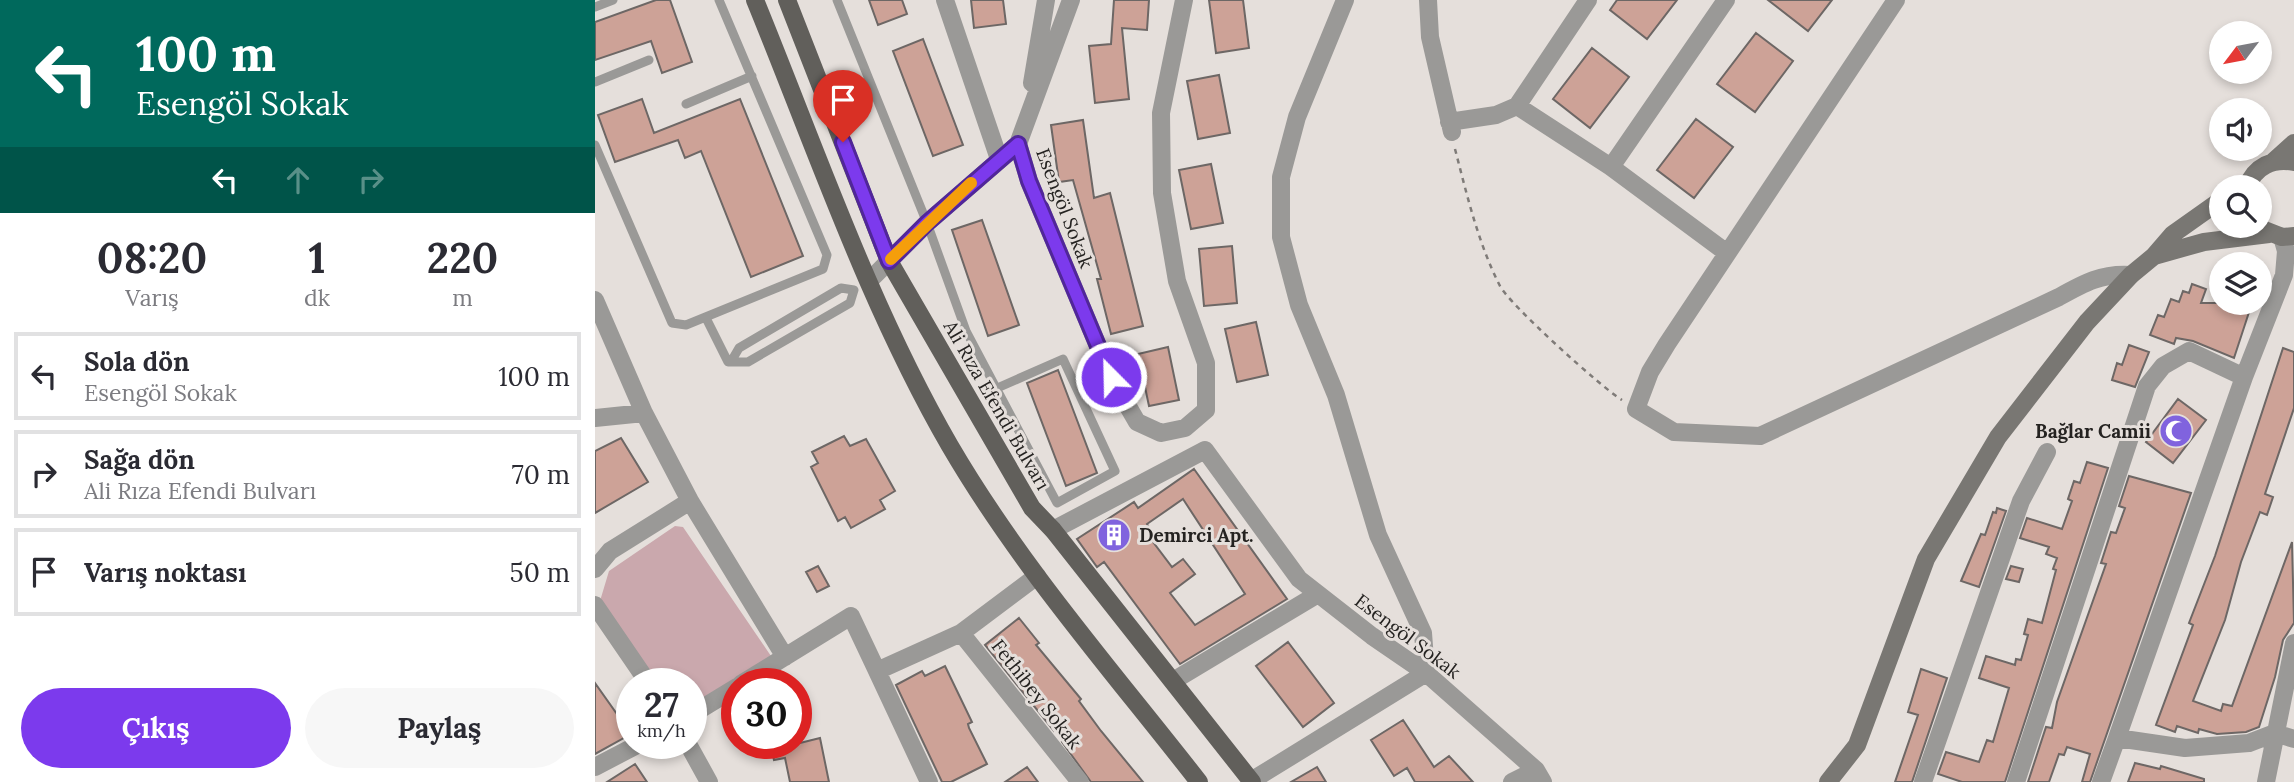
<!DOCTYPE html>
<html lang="tr">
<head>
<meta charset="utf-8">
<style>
	:root { --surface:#fff; --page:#f7f7f7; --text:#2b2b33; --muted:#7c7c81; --line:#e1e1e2; --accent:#7c3aed }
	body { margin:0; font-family:Lora,serif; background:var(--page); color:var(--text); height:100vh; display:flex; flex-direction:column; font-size:26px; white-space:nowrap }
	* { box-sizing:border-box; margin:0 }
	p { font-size:23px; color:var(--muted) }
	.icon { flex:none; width:38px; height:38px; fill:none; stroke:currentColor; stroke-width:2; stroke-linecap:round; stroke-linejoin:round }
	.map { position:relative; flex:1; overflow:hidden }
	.panel { display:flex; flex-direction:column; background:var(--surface); width:595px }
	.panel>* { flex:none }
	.top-card { background:#00695c; color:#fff; overflow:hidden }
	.needle { width:46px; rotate:238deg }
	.controls { position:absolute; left:1614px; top:21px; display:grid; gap:14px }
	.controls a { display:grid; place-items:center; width:63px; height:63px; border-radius:50%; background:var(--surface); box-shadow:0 4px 10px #0003; font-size:35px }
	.speed { position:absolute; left:21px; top:668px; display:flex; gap:14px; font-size:35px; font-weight:700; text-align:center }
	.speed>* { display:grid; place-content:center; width:91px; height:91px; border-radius:50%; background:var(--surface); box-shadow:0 4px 10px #0003; line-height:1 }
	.speed small { font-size:18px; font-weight:400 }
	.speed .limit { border:10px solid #d22; background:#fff; color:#111 }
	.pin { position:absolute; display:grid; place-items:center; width:60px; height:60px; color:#fff; margin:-72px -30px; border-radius:50% 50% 50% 0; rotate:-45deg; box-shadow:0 0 7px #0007 }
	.pin .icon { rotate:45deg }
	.me { position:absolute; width:77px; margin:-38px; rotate:337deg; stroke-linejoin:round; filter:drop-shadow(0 0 5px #0008) }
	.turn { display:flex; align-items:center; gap:24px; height:147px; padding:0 21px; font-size:32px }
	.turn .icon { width:91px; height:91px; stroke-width:2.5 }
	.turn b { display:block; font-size:49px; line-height:60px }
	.lanes { display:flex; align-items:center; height:66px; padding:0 21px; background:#0003; justify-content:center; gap:35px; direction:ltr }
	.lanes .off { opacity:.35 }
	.eta { display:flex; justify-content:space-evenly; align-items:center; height:119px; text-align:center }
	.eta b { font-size:42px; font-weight:800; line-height:49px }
	.primary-button { display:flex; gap:14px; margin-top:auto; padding:14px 21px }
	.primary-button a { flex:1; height:80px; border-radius:42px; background:var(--accent); color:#fff; font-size:28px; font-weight:800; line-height:80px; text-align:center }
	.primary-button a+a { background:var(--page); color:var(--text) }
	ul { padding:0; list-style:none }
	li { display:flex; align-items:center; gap:21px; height:88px; margin:0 14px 10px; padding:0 7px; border:4px solid var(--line); border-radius:0px }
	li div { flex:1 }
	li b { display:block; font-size:26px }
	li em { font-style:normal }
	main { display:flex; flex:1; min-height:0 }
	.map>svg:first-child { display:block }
</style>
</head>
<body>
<main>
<section class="panel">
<div class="top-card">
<div class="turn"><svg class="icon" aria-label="left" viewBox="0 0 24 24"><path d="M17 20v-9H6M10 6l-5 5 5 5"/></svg><div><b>100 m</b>Esengöl Sokak</div></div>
<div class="lanes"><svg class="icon" aria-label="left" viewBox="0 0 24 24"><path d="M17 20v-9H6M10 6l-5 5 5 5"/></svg><svg class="icon off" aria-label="ahead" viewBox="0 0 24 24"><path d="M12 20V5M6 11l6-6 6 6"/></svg><svg class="icon off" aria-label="right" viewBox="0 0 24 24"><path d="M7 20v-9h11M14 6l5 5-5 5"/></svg></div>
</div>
<div class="eta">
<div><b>08:20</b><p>Varış</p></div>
<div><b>1</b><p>dk</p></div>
<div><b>220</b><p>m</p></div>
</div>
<ul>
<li><svg class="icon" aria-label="left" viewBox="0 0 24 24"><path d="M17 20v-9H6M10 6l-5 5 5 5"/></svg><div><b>Sola dön</b><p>Esengöl Sokak</p></div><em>100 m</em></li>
<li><svg class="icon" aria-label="right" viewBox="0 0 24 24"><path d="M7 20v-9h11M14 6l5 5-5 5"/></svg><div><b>Sağa dön</b><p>Ali Rıza Efendi Bulvarı</p></div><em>70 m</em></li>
<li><svg class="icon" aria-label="arrive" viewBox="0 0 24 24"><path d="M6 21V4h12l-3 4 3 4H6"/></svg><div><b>Varış noktası</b></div><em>50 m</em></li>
</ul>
<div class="primary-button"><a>Çıkış</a><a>Paylaş</a></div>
</section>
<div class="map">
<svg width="1699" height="782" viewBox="0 0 1699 782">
	<rect width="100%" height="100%" fill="#e5dfdb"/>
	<path fill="#caa8ad" d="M80,526L88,527L178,659L96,709V684H63L5,601L14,571Z"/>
	<path fill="#cda297" stroke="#6d6765" stroke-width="2" fill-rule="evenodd" d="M61,0H75L97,62L67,73L56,41L0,60V22Z
		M274,0H307L312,14L283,25Z
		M376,0H408L411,24L379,28Z
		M519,0H554L552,30L527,28L534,99L500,103L494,46L516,44Z
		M614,0H648L654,48L621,53Z
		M1022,0H1082L1052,39L1015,10Z
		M1173,0H1237L1213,31Z
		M1161,33L1198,61L1160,112L1122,84Z
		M328,39L368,145L338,156L298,51Z
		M997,48L1034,77L995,128L958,99Z
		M624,75L635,133L603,139L592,81Z
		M47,99L59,133L145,99L208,256L156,277L106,151L90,158L83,140L20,162L3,115Z
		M1101,119L1138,147L1099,198L1062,170Z
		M488,120L499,198L515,193L548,326L516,334L502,279H506L478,180L464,182L456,125Z
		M616,164L628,223L596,229L584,170Z
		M387,220L424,325L393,336L357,230Z
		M637,246L642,303L609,306L604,249Z
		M1597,284L1611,289L1606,303H1657L1639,358L1598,341L1581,338L1579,344L1555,335L1563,315L1569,317L1576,299L1584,302L1588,291L1594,293Z
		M661,322L673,375L642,382L630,329Z
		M1534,345L1554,352L1540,387L1517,380L1522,363L1527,365Z
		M573,347L584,400L554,406L543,354Z
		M1688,348L1699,352V408L1670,494L1678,497L1672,515L1665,512L1646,562L1630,620L1598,701L1626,711L1628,704L1637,706L1697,542L1699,623L1688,640L1680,677L1664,727L1651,732L1622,734L1604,729L1603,733L1582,726L1580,732L1561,725L1598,625L1594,623L1620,556Z
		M463,370L502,473L471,486L432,383Z
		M1583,399L1611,420L1578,463L1551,442Z
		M249,436L255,446L271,439L300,491L285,500L290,509L256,528L250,517L243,521L216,467L223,463L217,452Z
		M26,438L53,482L0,513V451Z
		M1492,462L1513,468L1410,782H1367L1343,774L1351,752L1384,762L1392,740L1398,742L1414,688L1384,678L1391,656L1420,665L1421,659L1426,660L1433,635L1429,634L1433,619L1447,623L1461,570L1458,569L1462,558L1451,554L1454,547L1425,538L1432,518L1467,529L1477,501L1473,499L1479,481L1485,483Z
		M599,469L692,599L585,664L509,562L502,567L482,539L539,502L543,508ZM588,499L650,594L600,625L575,593L600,574L588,559L577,567L552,534L556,531L552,524Z
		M1534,476L1596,493L1495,782H1487L1495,754L1472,747L1469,755L1464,754L1454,782H1433L1451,727L1457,728L1462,702L1511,564L1506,563L1516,532L1521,533L1530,508L1524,506Z
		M1402,508L1411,511L1384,587L1366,581L1386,534L1390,535L1398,512L1401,513Z
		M223,566L234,586L222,592L211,572Z
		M1416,566L1428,569L1424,582L1411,579Z
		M424,618L444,643L441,645L486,699L484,701L506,731L548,782H496L467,742L475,736L469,726L459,731L390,645Z
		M693,642L739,703L708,727L661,666Z
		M350,666L377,722L373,724L374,728L392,764L356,782H347L301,685L327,671L330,676Z
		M1326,669L1352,678L1317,782H1300L1323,715L1313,712Z
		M0,683L36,734L0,754Z
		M808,720L839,767L854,756L878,782H820L812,768L799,776L776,740Z
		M225,738L234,782H195L190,758L179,760L175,744H201Z
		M1540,763L1565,769L1566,766L1609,779V782H1533Z
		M40,764L52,782H12Z
		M432,767L443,782H410Z
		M722,767L731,782H696Z"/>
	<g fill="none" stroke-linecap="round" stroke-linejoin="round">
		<path stroke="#7f7b78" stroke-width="2.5" stroke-dasharray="5 5" stroke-linecap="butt" d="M860,149C872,195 883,243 905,286C914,304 1007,388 1027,400"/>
		<path stroke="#9a9997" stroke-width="9" d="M242,0L332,223L371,331L462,503L520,471L468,359L400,389
			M0,7L18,0
			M0,82L54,60
			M91,104L157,76
			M0,145L77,323L91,325L228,269L232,255L124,0
			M111,318L133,362H153L255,303L259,290L246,288L144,348L137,360"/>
		<path stroke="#9a9997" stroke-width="18" d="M350,0L404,159
			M833,0L835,37L857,132
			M993,0L922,106L1016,167
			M1131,0L1016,167L1132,253
			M1301,0L1072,344L1055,372L1041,409L1079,432L1165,436L1464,297C1489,283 1507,273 1536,275
			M437,83L451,0
			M854,122L901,115L922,106
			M423,144L476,0
			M274,281L332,223L423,144L434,181L516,377L542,422L566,433L590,428L611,410V363L582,281L567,193L566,113L589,0
			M0,300L49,413L95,501L15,551L0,569
			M0,418L49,413
			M95,501L190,657
			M458,530L610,450L704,579L777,636L831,673L941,770L948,782
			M0,605L54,684
			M366,633L485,782
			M578,681L723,594
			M146,684L256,616L282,671
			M96,715L142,687
			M1522,738L1649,377L1689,275L1691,251L1687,237
			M93,744L114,782
			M0,767L44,744
			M656,781L831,673L828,633L783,535L741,395L704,305L686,237V177L702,117L750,0
			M334,782L282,671L366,633L442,576
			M917,782L941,770
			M1328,782L1426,501L1452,452
			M1421,782L1552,386L1568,366L1594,351L1649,377
			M1506,782L1522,738L1590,748L1654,743L1680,733L1699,739
			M1671,782L1699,643"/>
		<path stroke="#797773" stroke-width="18" d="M1679,161L1699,143
			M1652,187C1660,166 1678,158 1699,162
			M1664,228L1687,237L1699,236
			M1559,256L1609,242L1674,234
			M1233,782L1262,745L1331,559L1403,437L1492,322L1536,275L1559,256L1578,234L1626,200"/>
		<path stroke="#615f5b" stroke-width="18" d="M160,0C221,149 274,306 355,446C425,566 519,673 604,782
			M192,0L294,261L437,508L458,530L657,782"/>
	</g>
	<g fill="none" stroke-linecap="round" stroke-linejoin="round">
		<defs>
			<path id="route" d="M248,142L294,261L332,223L423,144L434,181L516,377"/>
		</defs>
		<use href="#route" stroke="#51269a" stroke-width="18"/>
		<use href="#route" stroke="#7c3aed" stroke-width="12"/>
		<path stroke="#f59e0b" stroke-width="12" d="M296,259L376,183"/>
	</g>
	<defs>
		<symbol id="mosque-disc" viewBox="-11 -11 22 22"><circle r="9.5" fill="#8063de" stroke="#e5dfdb"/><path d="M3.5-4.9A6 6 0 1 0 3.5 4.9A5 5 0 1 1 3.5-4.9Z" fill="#fff"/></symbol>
		<symbol id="building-disc" viewBox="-11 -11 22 22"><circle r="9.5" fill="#8063de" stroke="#e5dfdb"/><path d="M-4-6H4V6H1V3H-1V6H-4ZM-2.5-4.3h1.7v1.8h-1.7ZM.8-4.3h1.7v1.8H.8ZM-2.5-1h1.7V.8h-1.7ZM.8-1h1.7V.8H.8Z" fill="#fff"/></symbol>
	</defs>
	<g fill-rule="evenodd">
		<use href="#mosque-disc" x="1562" y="412" width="38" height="38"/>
		<use href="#building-disc" x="500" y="516" width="38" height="38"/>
	</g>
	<g text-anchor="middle" stroke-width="6" stroke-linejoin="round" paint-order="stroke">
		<g font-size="19" fill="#252321" stroke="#e5dfdb">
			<text transform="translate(470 208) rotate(69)" y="7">Esengöl Sokak</text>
			<text transform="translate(402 405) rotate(60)" y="7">Ali Rıza Efendi Bulvarı</text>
			<text transform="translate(813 636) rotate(37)" y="7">Esengöl Sokak</text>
			<text transform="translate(442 694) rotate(52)" y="7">Fethibey Sokak</text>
		</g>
		<g font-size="19" font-weight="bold" fill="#252321" stroke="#e5dfdb" text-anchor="end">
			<text x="1556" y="438">Bağlar Camii</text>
			<text x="544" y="542" text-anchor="start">Demirci Apt.</text>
		</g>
	</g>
</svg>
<div class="controls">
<a><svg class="needle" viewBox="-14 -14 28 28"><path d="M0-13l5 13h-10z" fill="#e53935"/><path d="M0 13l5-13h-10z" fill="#7c7c81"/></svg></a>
<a><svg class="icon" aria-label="sound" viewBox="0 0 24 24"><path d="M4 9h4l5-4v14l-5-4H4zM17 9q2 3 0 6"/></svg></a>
<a><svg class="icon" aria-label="search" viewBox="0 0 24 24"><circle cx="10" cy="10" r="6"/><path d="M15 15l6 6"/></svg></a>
<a><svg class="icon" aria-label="layers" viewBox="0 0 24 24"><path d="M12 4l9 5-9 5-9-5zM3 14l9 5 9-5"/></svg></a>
</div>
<div class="speed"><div>27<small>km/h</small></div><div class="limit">30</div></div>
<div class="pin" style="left:248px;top:142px;background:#d93025"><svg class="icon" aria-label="arrive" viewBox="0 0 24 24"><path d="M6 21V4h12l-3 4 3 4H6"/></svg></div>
<svg class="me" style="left:516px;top:377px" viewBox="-20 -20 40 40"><circle r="17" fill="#7c3aed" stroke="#fff" stroke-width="3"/><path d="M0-11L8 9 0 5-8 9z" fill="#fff"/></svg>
</div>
</main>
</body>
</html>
